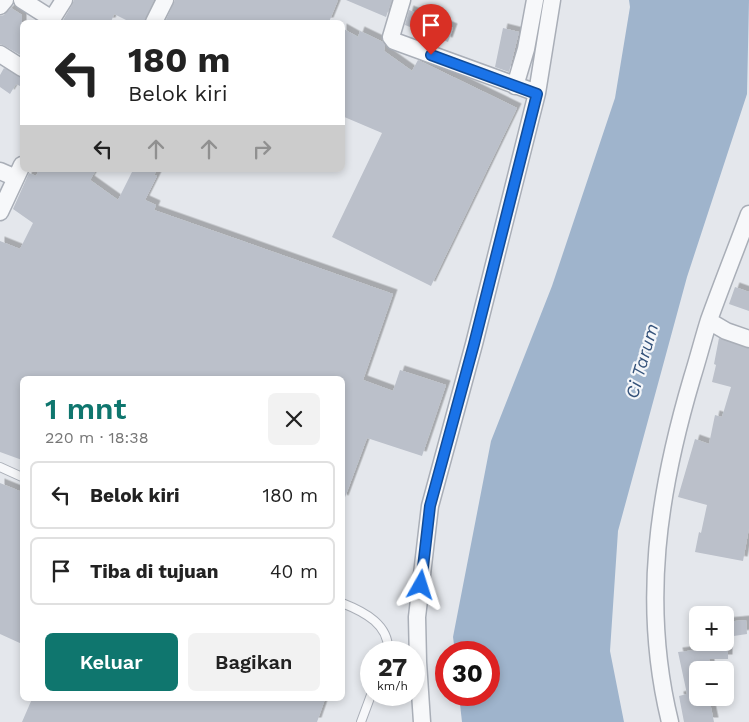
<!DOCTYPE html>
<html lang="id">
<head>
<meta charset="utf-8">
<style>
	:root { --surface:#fff; --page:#f2f2f2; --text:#222; --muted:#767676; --line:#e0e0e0; --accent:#0f766e }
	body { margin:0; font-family:"Work Sans",sans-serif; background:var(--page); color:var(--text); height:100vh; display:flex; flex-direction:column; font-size:19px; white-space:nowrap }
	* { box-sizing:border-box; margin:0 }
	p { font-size:16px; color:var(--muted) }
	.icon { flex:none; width:28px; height:28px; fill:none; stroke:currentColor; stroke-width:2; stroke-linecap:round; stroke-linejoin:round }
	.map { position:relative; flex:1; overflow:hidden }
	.drawer { position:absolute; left:20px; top:376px; width:325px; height:325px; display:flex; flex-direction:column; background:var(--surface); border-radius:8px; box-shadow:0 2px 8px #0003 }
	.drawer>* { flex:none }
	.top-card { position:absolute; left:20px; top:20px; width:325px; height:152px; border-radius:8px; box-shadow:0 2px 8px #0003; background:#fff; color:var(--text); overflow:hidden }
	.buttons { position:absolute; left:689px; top:606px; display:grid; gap:10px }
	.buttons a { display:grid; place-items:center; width:45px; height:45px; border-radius:8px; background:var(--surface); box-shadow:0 2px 8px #0003; font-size:25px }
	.speed { position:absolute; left:360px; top:641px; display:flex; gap:10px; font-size:25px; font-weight:700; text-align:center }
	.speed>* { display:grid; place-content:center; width:65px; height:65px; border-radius:50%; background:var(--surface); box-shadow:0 2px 8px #0003; line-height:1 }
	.speed small { font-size:12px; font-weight:400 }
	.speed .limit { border:8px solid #d22; background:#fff; color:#111 }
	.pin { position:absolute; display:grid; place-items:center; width:42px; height:42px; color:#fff; margin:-51px -21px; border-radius:50% 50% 50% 0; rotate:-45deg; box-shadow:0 0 5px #0007 }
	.pin .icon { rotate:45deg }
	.me { position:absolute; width:55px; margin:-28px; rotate:6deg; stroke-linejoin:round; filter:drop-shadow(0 0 4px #0008) }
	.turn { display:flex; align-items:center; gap:18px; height:105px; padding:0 25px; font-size:22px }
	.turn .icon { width:65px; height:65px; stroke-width:2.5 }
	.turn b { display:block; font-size:35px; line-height:42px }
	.lanes { display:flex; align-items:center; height:48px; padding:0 25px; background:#0003; justify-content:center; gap:25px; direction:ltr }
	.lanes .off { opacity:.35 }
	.round { display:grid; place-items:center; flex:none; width:52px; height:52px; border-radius:8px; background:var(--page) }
	.summary { display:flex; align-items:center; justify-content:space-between; height:85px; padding:0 25px }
	h1 { font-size:30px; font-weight:600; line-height:38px; color:var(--accent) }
	.action { display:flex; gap:10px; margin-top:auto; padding:10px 25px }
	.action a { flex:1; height:58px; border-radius:8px; background:var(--accent); color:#fff; font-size:20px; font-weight:600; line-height:58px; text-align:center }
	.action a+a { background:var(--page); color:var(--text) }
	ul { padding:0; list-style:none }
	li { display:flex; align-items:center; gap:15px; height:68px; margin:0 10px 8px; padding:0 15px; border:2px solid var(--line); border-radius:8px }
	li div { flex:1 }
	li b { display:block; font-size:19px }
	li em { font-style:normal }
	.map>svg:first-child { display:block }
</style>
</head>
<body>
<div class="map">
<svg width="749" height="722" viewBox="0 0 749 722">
	<defs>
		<filter id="shadow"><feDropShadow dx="4.5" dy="-4.5" stdDeviation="0" flood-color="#0004"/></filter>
	</defs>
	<rect width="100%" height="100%" fill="#e4e7ec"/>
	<path fill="#9fb4cc" d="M629,0H749L747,94L687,277L618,531L610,651L624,722H462L459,695H489V652H455L453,637L491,441L552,286L615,98L630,7Z"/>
	<path fill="#bbc0ca" filter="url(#shadow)" d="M74,0H154L144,22H130L114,14L111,22H62L72,5Z
		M175,0H338L329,22H165Z
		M346,0H392L386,17Z
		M11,8L22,15V56L5,46L0,44V16L4,15Z
		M409,10L453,28L448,42L405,25Z
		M342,28L358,37L360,31L383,42L385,46L384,51L412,71L418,60L517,108L431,286L332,237L382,133L342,116Z
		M503,28L519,32L509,72L495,67Z
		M4,68L17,76L22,78V87L16,84L10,94L0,87V75Z
		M39,170H96L90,180L118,200L133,170H157L154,175L157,176L145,200L156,205L154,210L393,294L363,380L393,391L400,370L446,385L422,456L367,438L344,500L342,499V379H22V460L0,452V241L20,249L33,223L13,209L29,173L36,176Z
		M735,287L749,292V311L729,304Z
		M719,338L749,349V528L743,561L695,552L699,532L701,533L707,505L678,497L695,439L709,444L715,415L722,417L731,387L712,382L716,365L714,364Z
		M0,483L22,492V644L0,634Z
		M746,620L747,634L727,637L725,622Z
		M704,642H728V659H709L711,670H698V698H709L714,722H684L679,696L687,694L678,652L705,649Z
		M32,699H325L317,722H22Z"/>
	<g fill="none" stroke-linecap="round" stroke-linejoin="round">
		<defs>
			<path id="lane" d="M0,467L22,477
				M342,603C365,612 390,625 388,652
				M361,722L371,695"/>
			<path id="street" d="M22,0L52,19L64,0
				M402,0L391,37L394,41L537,93
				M0,6L5,0
				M154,22L165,0
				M0,54L22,68
				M515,86L526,49L535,0
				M0,171L16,178
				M0,212L22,165
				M709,321L726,331L749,339
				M422,722L418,662L417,617L430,506L474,344L537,93L552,0
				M670,722C641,604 658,493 692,378C698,359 703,339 709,320C722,284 736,249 749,214"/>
		</defs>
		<use href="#lane" stroke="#a9aeb7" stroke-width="10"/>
		<use href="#street" stroke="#a9aeb7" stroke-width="19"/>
		<use href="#lane" stroke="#f7f8fa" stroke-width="8"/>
		<use href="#street" stroke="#f7f8fa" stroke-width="16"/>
	</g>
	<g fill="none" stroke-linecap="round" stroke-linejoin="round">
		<defs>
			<path id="route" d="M421,585L430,506L474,344L537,94L431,55"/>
		</defs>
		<use href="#route" stroke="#114b97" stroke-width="12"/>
		<use href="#route" stroke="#1a73e8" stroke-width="9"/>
	</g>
	<g text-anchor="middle" stroke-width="4.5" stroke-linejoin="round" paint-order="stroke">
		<g font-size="18" font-style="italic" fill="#34527a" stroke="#f4f6f9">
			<text transform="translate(642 361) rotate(-74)" y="6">Ci Tarum</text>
		</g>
	</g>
</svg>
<div class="buttons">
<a>+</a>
<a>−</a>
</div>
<div class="speed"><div>27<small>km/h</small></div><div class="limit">30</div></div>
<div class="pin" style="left:431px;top:55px;background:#d93025"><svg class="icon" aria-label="arrive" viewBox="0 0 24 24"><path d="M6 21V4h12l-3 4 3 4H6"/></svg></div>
<svg class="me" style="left:421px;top:585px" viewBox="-20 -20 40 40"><path d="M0-17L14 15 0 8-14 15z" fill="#1a73e8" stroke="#fff" stroke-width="4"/></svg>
<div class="top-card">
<div class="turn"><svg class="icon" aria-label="left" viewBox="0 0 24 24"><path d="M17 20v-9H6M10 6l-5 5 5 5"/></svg><div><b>180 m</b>Belok kiri</div></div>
<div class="lanes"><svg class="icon" aria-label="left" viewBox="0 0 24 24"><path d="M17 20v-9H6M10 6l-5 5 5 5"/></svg><svg class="icon off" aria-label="ahead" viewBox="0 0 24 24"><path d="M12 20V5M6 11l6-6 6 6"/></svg><svg class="icon off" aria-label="ahead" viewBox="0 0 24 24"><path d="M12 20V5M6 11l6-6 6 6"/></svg><svg class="icon off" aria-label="right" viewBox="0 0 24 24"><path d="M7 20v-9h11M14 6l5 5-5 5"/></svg></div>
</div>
<section class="drawer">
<div class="summary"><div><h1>1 mnt</h1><p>220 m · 18:38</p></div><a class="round"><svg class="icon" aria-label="close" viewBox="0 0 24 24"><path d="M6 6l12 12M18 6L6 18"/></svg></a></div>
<ul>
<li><svg class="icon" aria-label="left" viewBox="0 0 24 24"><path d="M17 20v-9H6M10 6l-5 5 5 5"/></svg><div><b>Belok kiri</b></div><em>180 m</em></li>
<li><svg class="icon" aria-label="arrive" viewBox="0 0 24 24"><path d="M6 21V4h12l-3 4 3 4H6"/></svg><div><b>Tiba di tujuan</b></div><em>40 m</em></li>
</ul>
<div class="action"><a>Keluar</a><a>Bagikan</a></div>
</section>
</div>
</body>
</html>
